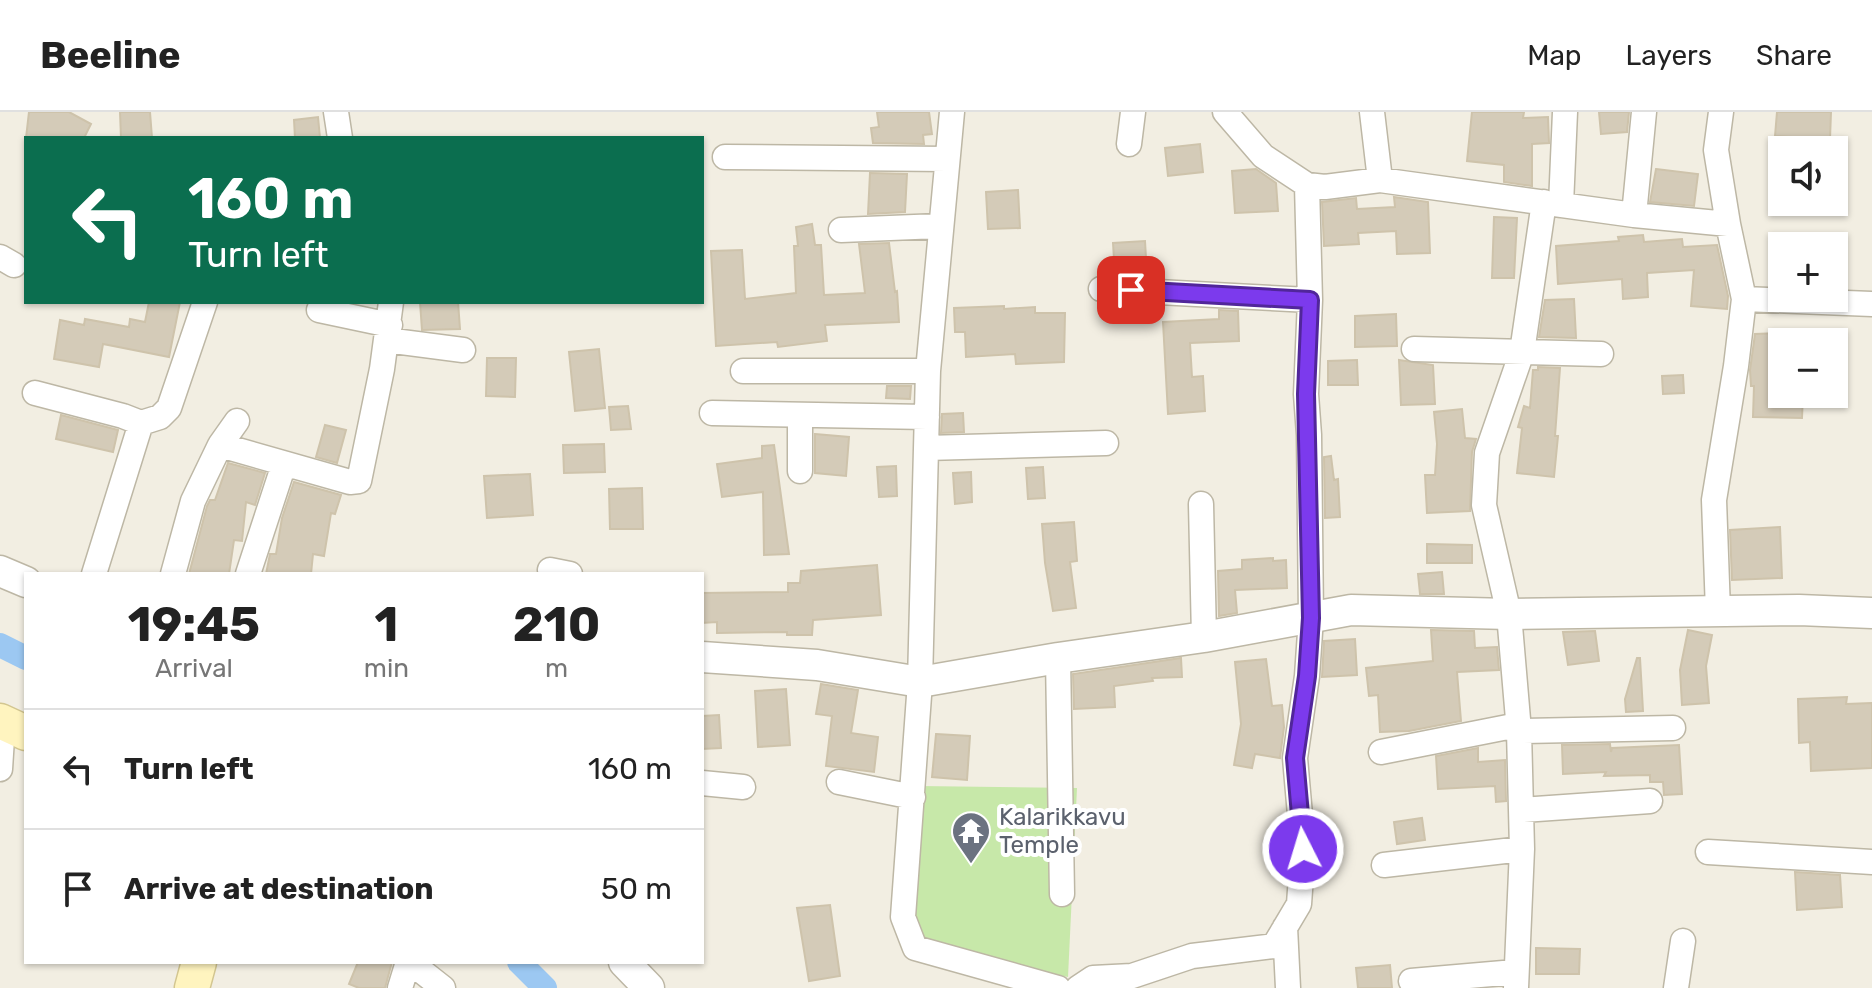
<!DOCTYPE html>
<html lang="en">
<head>
<meta charset="utf-8">
<style>
	:root { --surface:#fff; --page:#f2f2f2; --text:#222; --muted:#767676; --line:#e0e0e0 }
	body { margin:0; font-family:Rubik,sans-serif; background:var(--page); color:var(--text); height:100vh; display:flex; flex-direction:column; font-size:30px; white-space:nowrap }
	* { box-sizing:border-box; margin:0 }
	p { font-size:26px; color:var(--muted) }
	.icon { flex:none; width:44px; height:44px; fill:none; stroke:currentColor; stroke-width:2; stroke-linecap:round; stroke-linejoin:round }
	.map { position:relative; flex:1; overflow:hidden }
	.side { position:absolute; left:24px; top:460px; width:680px; height:392px; display:flex; flex-direction:column; background:var(--surface); border-radius:0px; box-shadow:0 2px 6px #0004 }
	.side>* { flex:none }
	.top-card { position:absolute; left:24px; top:24px; width:680px; height:168px; border-radius:0px; box-shadow:0 2px 6px #0004; background:#0b6e4f; color:#fff; overflow:hidden }
	.controls { position:absolute; left:1768px; top:24px; display:grid; gap:16px }
	.controls a { display:grid; place-items:center; width:80px; height:80px; border-radius:0px; background:var(--surface); box-shadow:0 2px 6px #0004; font-size:40px }
	.pin { position:absolute; display:grid; place-items:center; width:68px; height:68px; color:#fff; margin:-34px; border-radius:16px; box-shadow:0 4px 12px #0006 }
	.me { position:absolute; width:88px; margin:-44px; rotate:355deg; stroke-linejoin:round; filter:drop-shadow(0 0 6px #0008) }
	.turn { display:flex; align-items:center; gap:28px; height:168px; padding:0 32px; font-size:36px }
	.turn .icon { width:104px; height:104px; stroke-width:2.5 }
	.turn b { display:block; font-size:56px; line-height:68px }
	.eta { display:flex; justify-content:space-evenly; align-items:center; height:136px; text-align:center }
	.eta b { font-size:48px; font-weight:700; line-height:56px }
	ul { padding:0; list-style:none }
	li { display:flex; align-items:center; gap:24px; height:120px; padding:0 32px; border-top:2px solid var(--line) }
	li div { flex:1 }
	li b { display:block; font-size:30px }
	li em { font-style:normal }
	header { display:flex; align-items:center; gap:48px; box-sizing:border-box; height:112px; padding:0 40px; background:var(--surface); border-bottom:2px solid var(--line) }
	header strong { font-size:38px }
	nav { display:flex; gap:44px; margin-inline-start:auto; font-size:28px }
	.map>svg:first-child { display:block }
</style>
</head>
<body>
<header>
<strong>Beeline</strong>
<nav><a>Map</a><a>Layers</a><a>Share</a></nav>
</header>
<div class="map">
<svg width="1872" height="876" viewBox="0 0 1872 876">
	<rect width="100%" height="100%" fill="#f2eee2"/>
	<path fill="#c7e8a9" d="M919,674L1077,676L1068,865L923,834L911,805Z"/>
	<g fill="none" stroke-linecap="round" stroke-linejoin="round">
		<path stroke="#9cc8f2" stroke-width="24" d="M0,533L26,546
			M519,850L545,876"/>
	</g>
	<path fill="#d4cbb8" stroke="#cec3ab" stroke-width="2" d="M29,0H69L91,12L84,26H26Z
		M120,0H150L152,26H121Z
		M877,0H929L932,22L923,23L924,32L873,31L871,16L879,15Z
		M1472,0H1524L1523,6L1548,5L1549,31L1532,32V74L1504,70V53L1467,49Z
		M1599,0H1629L1627,20L1601,22Z
		M1777,0H1831L1830,27L1775,24Z
		M318,5L320,26H295L294,8Z
		M1200,32L1203,60L1168,64L1165,36Z
		M1256,57L1276,71L1278,99L1235,101L1232,59Z
		M1656,57L1698,62L1694,94L1650,90Z
		M870,61L907,62L905,100L868,102Z
		M1018,78L1020,116L988,117L986,80Z
		M1394,85L1428,90L1430,141L1397,142L1396,119L1358,121L1359,132L1324,134L1322,90L1356,86L1357,97L1395,95Z
		M1494,105L1517,106L1514,166H1492Z
		M812,112L815,133H821L824,183L865,181L859,132L889,131L895,180L897,179L899,210L825,213L827,229L778,235L777,230L716,234L711,139L742,138L745,187L796,181L794,134H798L796,115Z
		M1643,123L1644,130L1682,127L1683,135L1717,133L1728,184L1727,197L1691,194L1694,158L1647,161L1648,185L1623,187L1622,167L1558,172L1556,134L1619,129L1618,125Z
		M1145,129L1147,164L1115,163L1113,131Z
		M1574,187L1576,226L1539,225L1545,188Z
		M149,190H180L169,245L103,232L99,255L54,247L60,208L84,213L85,207L129,215L130,207L145,210Z
		M420,190H458L460,217L422,218Z
		M1004,194V197L1035,195V201H1065L1064,250L1016,252L1015,242L966,245L965,220H955L954,196Z
		M1219,198L1238,199L1239,229L1190,231L1192,265L1203,264L1205,299L1168,302L1163,210L1219,207Z
		M1396,202L1397,234L1355,235V204Z
		M1782,221V282H1803L1802,306L1753,305L1754,274H1751L1750,258L1755,222Z
		M599,237L605,296L575,299L569,240Z
		M487,246H516L515,285L486,284Z
		M1357,248L1358,273H1328V249Z
		M1399,248L1433,253L1435,292L1401,293Z
		M1538,255L1560,256L1555,324H1558L1554,365L1517,361L1522,316L1518,315L1524,294L1530,296L1533,258H1538Z
		M1683,263L1684,281L1663,282L1662,264Z
		M887,274H911L910,287L886,286Z
		M628,294L631,317L611,318L609,295Z
		M1462,297L1465,326L1476,327L1472,340L1470,399L1427,401L1425,363H1435L1437,332L1434,300Z
		M963,301L964,320L941,321L942,302Z
		M61,303L118,318L113,340L56,327Z
		M325,313L346,318L337,351L316,345Z
		M815,322L849,325L846,364L815,361Z
		M604,332L605,360L564,361L563,333Z
		M774,333L789,442L764,443L763,380L722,385L717,352L762,346V334Z
		M1331,344L1334,368L1338,367L1340,405L1325,406L1324,345Z
		M228,351L265,361L255,393L246,390L242,429L234,428L229,462H189L207,394L210,388H215Z
		M896,354L897,384L879,385L877,355Z
		M1043,355L1045,386L1028,387L1026,356Z
		M971,360L972,390L955,392L953,361Z
		M530,362L533,403L487,406L484,364Z
		M294,370L341,383L335,402L331,401L324,444L313,442L311,462H266L270,442H276L282,406Z
		M642,376L643,417H610L609,377Z
		M1074,410L1077,449L1070,450L1076,496L1053,499L1045,451L1042,412Z
		M1780,415L1782,466L1732,468L1730,418Z
		M1427,432L1472,433V451H1427Z
		M1273,446V449L1286,448L1287,476L1235,478L1237,501L1219,504L1218,459L1242,457V448Z
		M877,453L881,503L813,508L812,523H787V520L717,521V510L702,511V481L788,480V471H800L801,459Z
		M1442,460L1444,482H1420L1418,462Z
		M1431,518L1474,519L1475,536L1497,535L1499,558L1457,560L1461,609L1409,619L1380,620L1378,583L1369,584L1366,556L1433,549Z
		M1688,518L1712,523L1706,554L1709,591L1682,593L1680,558Z
		M1595,519L1599,549L1568,553L1563,520Z
		M1355,527L1357,563L1322,565L1324,529Z
		M1181,546L1182,565L1152,566L1153,569L1114,574L1115,595L1074,597L1073,562Z
		M1637,546H1640L1643,599L1626,600L1625,587Z
		M1266,547L1272,594L1282,593L1284,615L1280,646L1255,642L1252,656L1234,653L1241,612L1235,550Z
		M821,572L858,578L851,621L878,625L874,660L826,654L832,604L816,602Z
		M786,577L790,633L758,635L755,579Z
		M1847,585L1846,592L1872,591V656L1811,659L1810,630L1799,631L1798,587Z
		M719,603L721,636L702,637V604Z
		M936,622L970,624L967,668L932,665Z
		M1610,632L1611,640L1612,636L1679,633L1682,682L1664,683L1663,670H1650V663L1604,664L1606,660L1563,662L1562,633Z
		M1478,636V650L1505,648L1506,689L1496,690L1495,674L1438,677L1436,644Z
		M1422,706L1425,728L1397,732L1394,710Z
		M1795,760L1840,763L1842,795L1797,798Z
		M830,793L840,864L809,869L797,796Z
		M1536,836L1580,837L1579,862H1536Z
		M358,850H392L385,876H359L349,872Z
		M1390,853L1392,876H1358L1356,856Z"/>
	<g fill="none" stroke-linecap="round" stroke-linejoin="round">
		<defs>
			<path id="minor" d="M336,0L340,26
				M952,0L928,259L920,570L903,805L915,836L1058,876
				M1372,0L1380,68
				M1129,32L1133,0
				M725,45L947,47
				M1307,73L1325,75L1380,68L1634,103L1728,112L1716,38L1721,0
				M1561,93L1565,0
				M1634,103L1644,0
				M1728,112L1744,187L1872,192
				M841,118L939,114
				M0,145L14,153
				M1101,177L1310,188
				M319,198L390,213
				M386,228L463,238
				M1414,237L1601,242
				M743,259H928
				M35,281L123,304L141,311
				M712,301L927,305
				M220,333L237,309
				M926,336L1106,331
				M800,359V303
				M1201,392L1204,525
				M550,458L570,462
				M94,462L141,311L160,305L169,296L205,190
				M173,462L193,389L220,333L350,370L359,369L382,257L391,190
				M248,462L284,352
				M1718,499L1714,388L1736,254L1744,187
				M1058,546L1062,782
				M1519,619L1673,616
				M1381,640L1518,613
				M0,657L3,611
				M839,670L913,685
				M702,671L743,675
				M1522,698L1650,689
				M1708,740L1872,750
				M1384,753L1522,737
				M1285,815L1288,876
				M410,850L443,876
				M1411,869L1515,860
				M400,876L408,850
				M1078,876L1093,866L1132,864L1192,844L1274,834L1299,792L1303,737L1295,646L1307,564L1311,506L1309,323L1306,282L1310,188L1307,73L1263,44L1225,0
				M1516,876L1522,737L1519,619L1509,502L1484,393L1487,341L1522,240L1544,90
				M1676,876L1683,829"/>
			<path id="tertiary" d="M0,459L26,470
				M702,545L817,553L920,570L1058,546L1204,525L1351,498L1509,502L1799,498L1872,501
				M624,850L649,876"/>
			<path id="secondary" d="M0,609L26,621
				M192,876L199,850"/>
		</defs>
		<use href="#minor" stroke="#bdb7a5" stroke-width="27"/>
		<use href="#tertiary" stroke="#bdb7a5" stroke-width="33"/>
		<use href="#secondary" stroke="#d3c690" stroke-width="37"/>
		<use href="#minor" stroke="#fff" stroke-width="24"/>
		<use href="#tertiary" stroke="#fff" stroke-width="30"/>
		<use href="#secondary" stroke="#fff4bf" stroke-width="34"/>
	</g>
	<g fill="none" stroke-linecap="round" stroke-linejoin="round">
		<defs>
			<path id="route" d="M1131,178L1310,188L1306,282L1311,506L1307,564L1295,646L1303,737"/>
		</defs>
		<use href="#route" stroke="#51269a" stroke-width="20"/>
		<use href="#route" stroke="#7c3aed" stroke-width="14"/>
	</g>
	<defs>
		<symbol id="temple-pin" viewBox="-11 -11 22 30"><path d="M0 17L-7.5 6A9.5 9.5 0 1 1 7.5 6Z" fill="#6b7280" stroke="#fff"/><path d="M0-6L5-2H3V0L6.5 2.5H4V6H1.5V3h-3V6H-4V2.5H-6.5L-3 0V-2H-5Z" fill="#fff"/></symbol>
	</defs>
	<g fill-rule="evenodd">
		<use href="#temple-pin" x="949" y="697" width="44" height="60"/>
	</g>
	<g text-anchor="middle" stroke-width="8" stroke-linejoin="round" paint-order="stroke">
		<g font-size="24" fill="#5b616d" stroke="#fff" text-anchor="start">
			<text x="999" y="713">Kalarikkavu<tspan x="999" dy="28">Temple</tspan></text>
		</g>
	</g>
</svg>
<div class="controls">
<a><svg class="icon" aria-label="sound" viewBox="0 0 24 24"><path d="M4 9h4l5-4v14l-5-4H4zM17 9q2 3 0 6"/></svg></a>
<a>+</a>
<a>−</a>
</div>
<div class="pin" style="left:1131px;top:178px;background:#d93025"><svg class="icon" aria-label="arrive" viewBox="0 0 24 24"><path d="M6 21V4h12l-3 4 3 4H6"/></svg></div>
<svg class="me" style="left:1303px;top:737px" viewBox="-20 -20 40 40"><circle r="17" fill="#7c3aed" stroke="#fff" stroke-width="3"/><path d="M0-11L8 9 0 5-8 9z" fill="#fff"/></svg>
<div class="top-card">
<div class="turn"><svg class="icon" aria-label="left" viewBox="0 0 24 24"><path d="M17 20v-9H6M10 6l-5 5 5 5"/></svg><div><b>160 m</b>Turn left</div></div>
</div>
<section class="side">
<div class="eta">
<div><b>19:45</b><p>Arrival</p></div>
<div><b>1</b><p>min</p></div>
<div><b>210</b><p>m</p></div>
</div>
<ul>
<li><svg class="icon" aria-label="left" viewBox="0 0 24 24"><path d="M17 20v-9H6M10 6l-5 5 5 5"/></svg><div><b>Turn left</b></div><em>160 m</em></li>
<li><svg class="icon" aria-label="arrive" viewBox="0 0 24 24"><path d="M6 21V4h12l-3 4 3 4H6"/></svg><div><b>Arrive at destination</b></div><em>50 m</em></li>
</ul>
</section>
</div>
</body>
</html>
